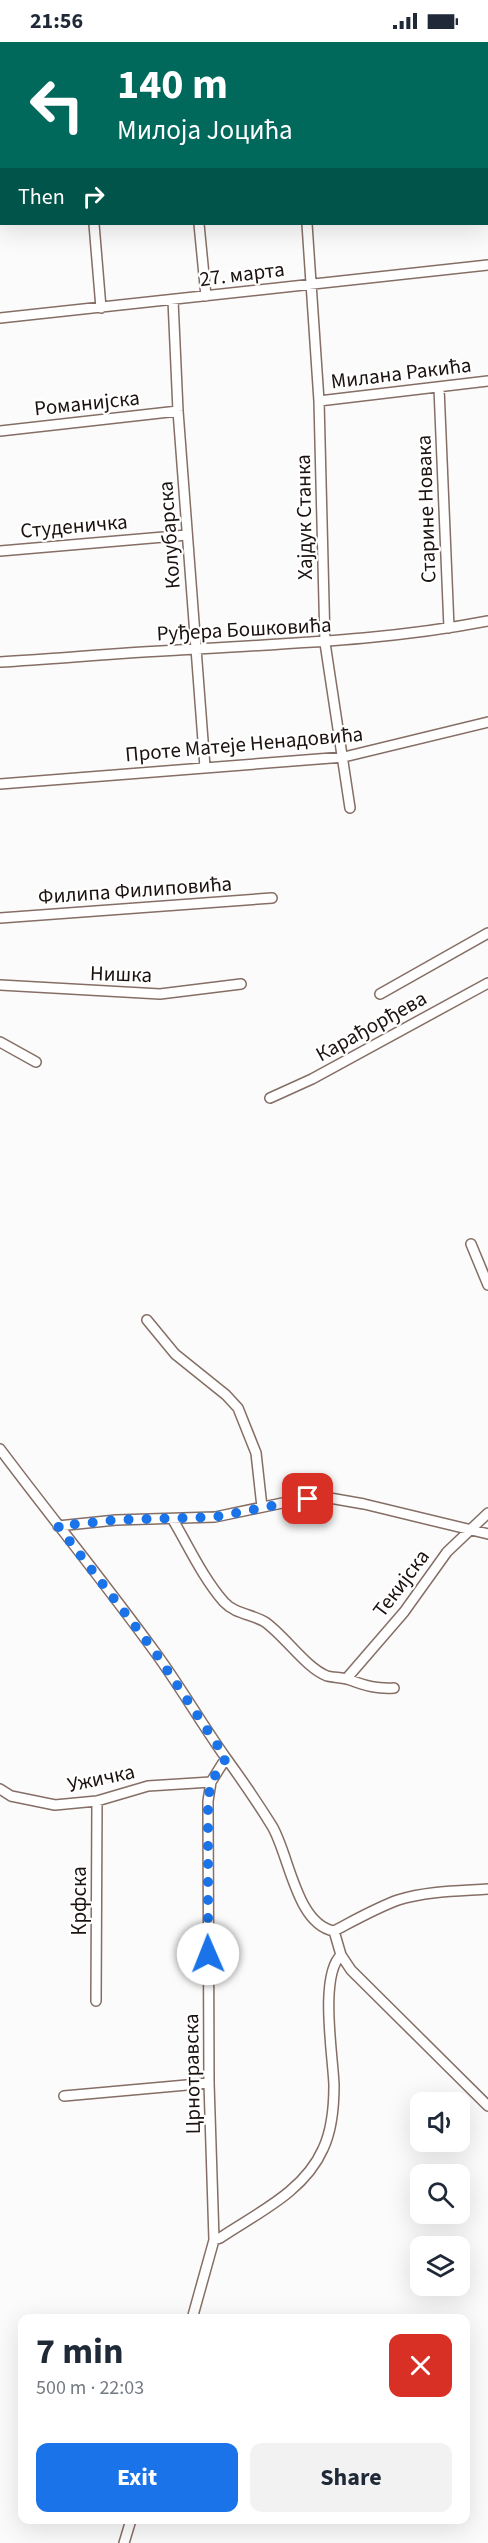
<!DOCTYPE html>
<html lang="en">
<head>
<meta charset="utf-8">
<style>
	:root { --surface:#fff; --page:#f2f2f3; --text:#1f2937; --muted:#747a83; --accent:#1a73e8 }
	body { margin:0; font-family:"Source Sans 3",sans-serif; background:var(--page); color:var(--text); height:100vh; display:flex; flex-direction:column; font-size:22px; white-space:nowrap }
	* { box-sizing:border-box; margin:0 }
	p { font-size:20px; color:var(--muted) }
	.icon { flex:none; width:33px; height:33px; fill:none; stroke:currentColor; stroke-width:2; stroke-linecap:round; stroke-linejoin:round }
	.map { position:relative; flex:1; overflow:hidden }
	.side { position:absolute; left:18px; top:2272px; width:452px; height:210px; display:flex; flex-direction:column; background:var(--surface); border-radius:12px; box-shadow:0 6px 24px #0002 }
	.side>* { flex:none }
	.banner { position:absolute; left:0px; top:0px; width:489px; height:183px; box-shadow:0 6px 24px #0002; background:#00695c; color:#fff; overflow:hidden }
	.fabs { position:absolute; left:410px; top:2050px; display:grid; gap:12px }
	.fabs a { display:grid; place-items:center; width:60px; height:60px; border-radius:12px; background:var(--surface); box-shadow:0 6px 24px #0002; font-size:30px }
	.pin { position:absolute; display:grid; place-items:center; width:51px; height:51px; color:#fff; margin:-26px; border-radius:12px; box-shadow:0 3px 9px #0006 }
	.me { position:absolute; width:66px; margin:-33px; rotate:359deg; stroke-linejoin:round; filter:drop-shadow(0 0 4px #0008) }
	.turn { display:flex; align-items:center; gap:21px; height:126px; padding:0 18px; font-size:27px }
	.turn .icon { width:78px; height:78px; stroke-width:2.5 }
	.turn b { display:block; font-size:42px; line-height:51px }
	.then { display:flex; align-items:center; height:57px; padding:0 18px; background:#0003; gap:12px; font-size:22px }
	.round { display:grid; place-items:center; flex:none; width:63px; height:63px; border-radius:12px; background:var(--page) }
	.overview { display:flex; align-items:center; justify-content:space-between; height:102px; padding:0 18px }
	h1 { font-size:36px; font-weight:700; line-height:45px }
	.cta { display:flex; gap:12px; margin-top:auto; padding:12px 18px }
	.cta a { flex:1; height:69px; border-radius:12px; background:var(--accent); color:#fff; font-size:24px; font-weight:700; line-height:69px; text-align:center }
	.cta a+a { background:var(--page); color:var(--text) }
	.status { display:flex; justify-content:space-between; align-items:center; height:42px; padding:0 30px; background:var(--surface); direction:ltr }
	.status svg { height:16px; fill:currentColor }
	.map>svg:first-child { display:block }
</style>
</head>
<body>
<div class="status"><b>21:56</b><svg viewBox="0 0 49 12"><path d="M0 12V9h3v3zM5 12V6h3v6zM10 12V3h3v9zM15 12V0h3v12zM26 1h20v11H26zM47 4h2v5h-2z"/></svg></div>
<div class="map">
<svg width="488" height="2501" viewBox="0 0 488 2501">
	<rect width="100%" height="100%" fill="#fbfbfb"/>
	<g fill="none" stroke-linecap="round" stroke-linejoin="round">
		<defs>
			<path id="street" d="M78,0V2
				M183,0V2
				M290,0L291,2
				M449,0V2
				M488,125V127
				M94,182L101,266
				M199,182L206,254
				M307,182L319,359L325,601L350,766
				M173,258L178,369L205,725
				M0,276L488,223
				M439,346L449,586
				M319,359L488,339
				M0,389L178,369
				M0,509L187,493
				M0,620C65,616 131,610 197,607C296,601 390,598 488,579
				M0,742L344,715L488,680
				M0,876L272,856
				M0,943L160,952L241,942
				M380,952L488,891
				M0,1000L36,1020
				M270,1056L312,1037L488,941
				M471,1202L488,1243
				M147,1278L175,1312L226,1353L238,1366L256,1411L262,1465
				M0,1407C51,1475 105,1541 155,1610C180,1644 201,1681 226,1716C242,1738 257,1760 272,1784C289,1812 296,1882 334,1889L341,1913L351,1928L488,2064
				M173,1478C189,1505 203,1536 224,1560C235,1572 252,1572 265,1580C285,1594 306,1626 327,1634C335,1636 343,1635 350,1638C366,1644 377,1647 394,1646
				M58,1484L116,1478L215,1475L292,1459L324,1455L364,1462L488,1492
				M347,1636L404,1570L447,1510L488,1471
				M0,1747L11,1754L55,1763L97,1759L148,1744L211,1740
				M334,1889C355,1878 376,1866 398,1858C427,1849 458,1849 488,1847
				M96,1959L97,1759
				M64,2054L209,2041
				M214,2198L220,2196C257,2171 304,2150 323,2107C332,2088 334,2064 334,2043C333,2014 319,1934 341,1913
				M192,2277L214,2198L209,2041L208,1759L211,1740L226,1716
				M124,2501L131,2478"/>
		</defs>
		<use href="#street" stroke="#856e65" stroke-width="12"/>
		<use href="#street" stroke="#fff" stroke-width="9"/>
	</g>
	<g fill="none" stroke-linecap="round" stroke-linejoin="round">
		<path stroke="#1a73e8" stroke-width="10" stroke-dasharray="0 18" d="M208,1912V1759L211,1740L226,1716L155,1610L58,1484L116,1478L215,1475L308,1457"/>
	</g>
	<g text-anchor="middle" stroke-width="4.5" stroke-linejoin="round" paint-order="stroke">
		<g font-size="21" fill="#1b120f" stroke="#fff">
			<text transform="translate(242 232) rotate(-7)" y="7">27. марта</text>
			<text transform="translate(401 331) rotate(-7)" y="7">Милана Ракића</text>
			<text transform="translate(87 361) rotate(-6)" y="7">Романијска</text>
			<text transform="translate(426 467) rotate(-92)" y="7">Старине Новака</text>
			<text transform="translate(304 475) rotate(-91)" y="7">Хајдук Станка</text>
			<text transform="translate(74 484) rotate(-5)" y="7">Студеничка</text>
			<text transform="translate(169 493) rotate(-94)" y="7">Колубарска</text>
			<text transform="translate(244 587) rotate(-3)" y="7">Руђера Бошковића</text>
			<text transform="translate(244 702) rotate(-5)" y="7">Проте Матеје Ненадовића</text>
			<text transform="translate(135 848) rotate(-4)" y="7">Филипа Филиповића</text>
			<text transform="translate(121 932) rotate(2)" y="7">Нишка</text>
			<text transform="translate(371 984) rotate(-29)" y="7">Карађорђева</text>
			<text transform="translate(401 1541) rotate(-53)" y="7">Текијска</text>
			<text transform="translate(101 1736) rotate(-12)" y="7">Ужичка</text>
			<text transform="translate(79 1859) rotate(-90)" y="7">Крфска</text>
			<text transform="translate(192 2032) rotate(-91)" y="7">Црнотравска</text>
		</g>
	</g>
</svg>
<div class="fabs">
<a><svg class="icon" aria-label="sound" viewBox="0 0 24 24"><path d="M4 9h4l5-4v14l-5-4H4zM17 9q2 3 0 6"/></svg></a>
<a><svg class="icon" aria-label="search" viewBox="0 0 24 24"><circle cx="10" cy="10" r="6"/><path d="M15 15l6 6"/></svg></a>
<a><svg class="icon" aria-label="layers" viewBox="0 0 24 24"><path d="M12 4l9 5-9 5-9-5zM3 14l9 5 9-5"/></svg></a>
</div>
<div class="pin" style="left:308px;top:1457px;background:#d93025"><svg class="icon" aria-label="arrive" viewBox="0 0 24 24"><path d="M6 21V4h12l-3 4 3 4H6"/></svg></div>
<svg class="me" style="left:208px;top:1912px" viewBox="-20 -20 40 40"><circle r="19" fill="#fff"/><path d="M0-13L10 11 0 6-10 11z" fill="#1a73e8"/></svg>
<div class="banner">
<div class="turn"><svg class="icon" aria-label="left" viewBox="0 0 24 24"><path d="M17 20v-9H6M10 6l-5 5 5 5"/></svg><div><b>140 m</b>Милоја Јоцића</div></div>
<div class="then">Then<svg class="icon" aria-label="right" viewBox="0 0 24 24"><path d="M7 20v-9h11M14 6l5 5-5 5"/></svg></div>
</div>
<section class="side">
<div class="overview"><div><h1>7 min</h1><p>500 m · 22:03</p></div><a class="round" style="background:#d93025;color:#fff"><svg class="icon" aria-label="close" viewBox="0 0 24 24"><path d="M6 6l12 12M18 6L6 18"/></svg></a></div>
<div class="cta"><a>Exit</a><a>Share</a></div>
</section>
</div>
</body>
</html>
